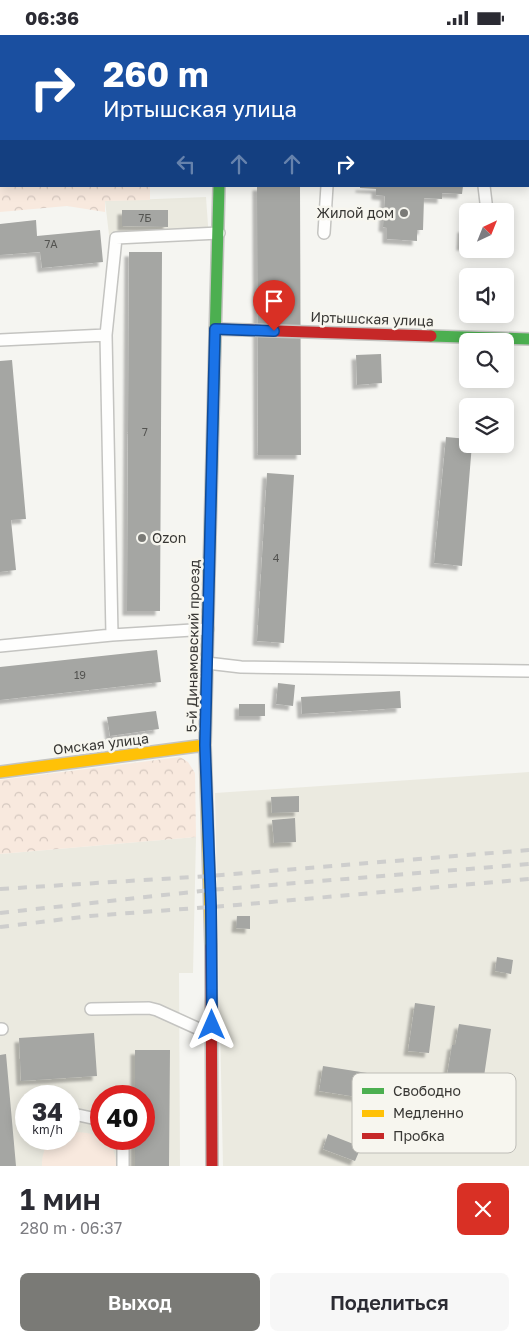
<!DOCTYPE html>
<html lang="ru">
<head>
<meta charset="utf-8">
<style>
	:root { --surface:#fff; --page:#f7f7f7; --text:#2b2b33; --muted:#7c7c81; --accent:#7a7a76 }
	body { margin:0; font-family:"Golos Text",sans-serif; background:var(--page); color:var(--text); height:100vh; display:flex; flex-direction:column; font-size:19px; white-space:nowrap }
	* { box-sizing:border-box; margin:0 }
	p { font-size:16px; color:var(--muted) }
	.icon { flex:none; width:28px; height:28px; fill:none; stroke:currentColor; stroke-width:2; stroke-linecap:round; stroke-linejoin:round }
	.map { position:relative; height:1131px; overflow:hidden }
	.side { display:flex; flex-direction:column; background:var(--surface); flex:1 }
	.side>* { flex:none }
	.guide { position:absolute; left:0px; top:0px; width:530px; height:152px; box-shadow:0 2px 12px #0003; background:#1a4fa0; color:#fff; overflow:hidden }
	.needle { width:32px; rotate:43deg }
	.buttons { position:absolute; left:459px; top:168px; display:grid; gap:10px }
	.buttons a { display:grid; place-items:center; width:55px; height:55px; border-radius:8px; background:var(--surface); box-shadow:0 2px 12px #0003; font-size:25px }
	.speed { position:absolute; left:15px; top:1050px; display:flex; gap:10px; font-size:25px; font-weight:700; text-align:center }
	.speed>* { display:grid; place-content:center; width:65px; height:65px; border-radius:50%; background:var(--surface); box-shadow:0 2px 12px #0003; line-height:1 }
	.speed small { font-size:12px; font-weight:400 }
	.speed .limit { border:8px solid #d22; background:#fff; color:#111 }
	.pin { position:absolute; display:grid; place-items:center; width:42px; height:42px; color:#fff; margin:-51px -21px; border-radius:50% 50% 50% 0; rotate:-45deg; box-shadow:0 0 5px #0007 }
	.pin .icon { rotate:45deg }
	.me { position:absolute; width:55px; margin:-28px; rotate:0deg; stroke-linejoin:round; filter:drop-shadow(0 0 4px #0008) }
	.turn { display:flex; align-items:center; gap:18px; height:105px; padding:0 20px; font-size:22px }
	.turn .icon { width:65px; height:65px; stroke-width:2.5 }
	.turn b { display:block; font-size:35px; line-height:42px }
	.lanes { display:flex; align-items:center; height:48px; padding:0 20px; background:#0003; justify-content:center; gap:25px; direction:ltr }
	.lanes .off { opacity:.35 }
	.round { display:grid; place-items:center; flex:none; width:52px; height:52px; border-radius:8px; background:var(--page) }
	.headline { display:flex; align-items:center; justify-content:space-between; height:85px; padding:0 20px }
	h1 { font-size:30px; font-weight:600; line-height:38px }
	.primary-button { display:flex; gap:10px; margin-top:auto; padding:10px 20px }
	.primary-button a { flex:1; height:58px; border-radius:8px; background:var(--accent); color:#fff; font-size:20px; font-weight:600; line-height:58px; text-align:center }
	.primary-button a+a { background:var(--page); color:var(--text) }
	.status { display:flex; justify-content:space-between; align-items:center; height:35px; padding:0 25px; background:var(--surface); direction:ltr }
	.status svg { height:14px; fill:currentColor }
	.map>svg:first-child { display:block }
</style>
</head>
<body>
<div class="status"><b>06:36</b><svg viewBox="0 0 49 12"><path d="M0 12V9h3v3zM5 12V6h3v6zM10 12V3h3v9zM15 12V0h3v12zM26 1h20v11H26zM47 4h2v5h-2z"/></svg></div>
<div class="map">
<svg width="529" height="1131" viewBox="0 0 529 1131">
	<defs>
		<pattern id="forest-crowns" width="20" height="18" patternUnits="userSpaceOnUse" patternTransform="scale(1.25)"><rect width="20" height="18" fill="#f8e9de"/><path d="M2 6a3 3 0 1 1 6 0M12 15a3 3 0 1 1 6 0" fill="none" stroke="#d5c8bf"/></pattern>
		<filter id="shadow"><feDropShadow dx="-4.5" dy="4.5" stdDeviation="1" flood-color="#0004"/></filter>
	</defs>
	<rect width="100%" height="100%" fill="#f5f5f1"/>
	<path fill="#ebeae0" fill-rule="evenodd" d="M206,162L209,204L110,208L105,166Z
		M529,737V1131H223L215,758Z
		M196,802L193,938H179L180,1131H0V819ZM26,1061H69V1104H26ZM101,1061H144V1104H101Z"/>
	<path fill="url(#forest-crowns)" d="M0,0L90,1H1V151H150V165L105,166V177L67,171L0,177Z
		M180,722L188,727L195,738L196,802L0,819V745Z"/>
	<path fill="#f8e9de" d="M69,1097C94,1097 116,1100 116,1131H42C42,1120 44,1112 52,1104H69Z"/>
	<path fill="#a5a6a3" filter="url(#shadow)" d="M257,151H300L301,420H258Z
		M360,151H463L462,159L442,158V164L424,163L423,195H417V206L387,204V193L383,192L385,161L376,160V154L360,153Z
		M122,175H168V192L122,191Z
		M36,185L37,201L100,195L103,227L42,233L40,217L0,220V189Z
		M462,193H468V211H461Z
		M129,217H162L160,576H127Z
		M381,319L382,348L357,350L356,320Z
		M12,325L26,484L11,485L16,535L0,537V326Z
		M446,402L468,404V409H472L462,531L434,528Z
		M267,438L294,440L284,608L257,606Z
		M157,615L161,647L0,665V632Z
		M278,648L295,650L293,671L276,669Z
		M400,656L401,673L302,679L301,662Z
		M239,669H265V681H239Z
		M156,676L159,694L110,701L107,682Z
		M299,761V777L272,778L271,762Z
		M295,783L296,807L274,808L272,785Z
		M237,881H250V894L236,893Z
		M497,922L513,925L511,939L495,936Z
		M415,968L435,971L429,1018L408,1016Z
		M459,989L491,994L478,1082L426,1074L429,1057L444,1059L452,1010H455Z
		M94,998L97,1041L21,1046L19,1003Z
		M135,1015H170L169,1131H135V1104H144V1061H135Z
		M6,1019L16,1131H0V1020Z
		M323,1031L405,1044L401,1069L319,1056Z
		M328,1099L361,1112L355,1126L323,1114Z"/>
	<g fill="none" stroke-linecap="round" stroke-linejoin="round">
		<defs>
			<path id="lane" d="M484,151L487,176
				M324,198L327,151
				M106,300L112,600L208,594
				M0,305L106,300L116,203L219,198
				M0,611L112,600
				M207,628L241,632L529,636
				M91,974L149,973L157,975L210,999
				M0,994H2
				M69,1078L101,1085
				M121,1104L123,1111V1131"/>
			<path id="fast" d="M217,0V1
				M431,301L529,304
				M209,538L219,151"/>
			<path id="slow" d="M209,538L205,710L211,911
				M0,737L205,710"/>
			<path id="jam" d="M215,294L431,301
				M211,911L212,1131"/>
		</defs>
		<use href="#lane" stroke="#c4c4c1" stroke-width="14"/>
		<use href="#fast" stroke="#c4c4c1" stroke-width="14"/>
		<use href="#slow" stroke="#c4c4c1" stroke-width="14"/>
		<use href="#jam" stroke="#c4c4c1" stroke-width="14"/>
		<use href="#lane" stroke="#fefefd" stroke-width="11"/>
		<use href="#fast" stroke="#4caf50" stroke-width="11"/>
		<use href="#slow" stroke="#ffc107" stroke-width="11"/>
		<use href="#jam" stroke="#c62828" stroke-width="11"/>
		<path stroke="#cececd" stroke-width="4" stroke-dasharray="9 9" stroke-linecap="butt" d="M0,854L209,841L529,815
			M0,878L210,855L529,829
			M0,892L90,881L237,870L529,844"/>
	</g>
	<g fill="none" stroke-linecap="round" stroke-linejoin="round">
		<defs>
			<path id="route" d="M212,990L211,872L205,710L215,294L274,296"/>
		</defs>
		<use href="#route" stroke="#114b97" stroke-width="12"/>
		<use href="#route" stroke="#1a73e8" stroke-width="9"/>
	</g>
	<g fill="#7a7a76" stroke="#f7f6ef" stroke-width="2">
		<circle cx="404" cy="178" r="5"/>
		<circle cx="142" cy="503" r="5"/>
	</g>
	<g text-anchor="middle" stroke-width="5" stroke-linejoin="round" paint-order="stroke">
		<g font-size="11" fill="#535350">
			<text x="145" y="187">7Б</text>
			<text x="51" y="213">7А</text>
			<text x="145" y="401">7</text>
			<text x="276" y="527">4</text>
			<text x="80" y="644">19</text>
		</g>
		<g font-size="14" fill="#383734" stroke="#f7f6ef" text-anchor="end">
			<text x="394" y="183">Жилой дом</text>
			<text x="152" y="508" text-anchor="start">Ozon</text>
		</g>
		<g font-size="14" fill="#383734" stroke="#f7f6ef">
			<text transform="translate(372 284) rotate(2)" y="5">Иртышская улица</text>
			<text transform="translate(193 611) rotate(-89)" y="5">5-й Динамовский проезд</text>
			<text transform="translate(101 709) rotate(-7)" y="5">Омская улица</text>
		</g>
	</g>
	<rect x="352" y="1038" width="164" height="80" rx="8" fill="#f7f6ef" stroke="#bebdb7" stroke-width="1"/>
	<rect x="362" y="1053" width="22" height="6" fill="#4caf50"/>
	<rect x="362" y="1075" width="22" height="7" fill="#ffc107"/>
	<rect x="362" y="1098" width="22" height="6" fill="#c62828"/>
	<g font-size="14" fill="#383734">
		<text x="393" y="1061">Свободно</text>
		<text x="393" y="1083">Медленно</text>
		<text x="393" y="1106">Пробка</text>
	</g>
</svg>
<div class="buttons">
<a><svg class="needle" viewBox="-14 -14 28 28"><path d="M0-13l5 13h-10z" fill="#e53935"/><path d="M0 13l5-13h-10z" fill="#7c7c81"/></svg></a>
<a><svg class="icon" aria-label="sound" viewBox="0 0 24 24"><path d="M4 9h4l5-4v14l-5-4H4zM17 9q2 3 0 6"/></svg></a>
<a><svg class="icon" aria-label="search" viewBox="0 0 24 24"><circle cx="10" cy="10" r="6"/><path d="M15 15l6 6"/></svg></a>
<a><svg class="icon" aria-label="layers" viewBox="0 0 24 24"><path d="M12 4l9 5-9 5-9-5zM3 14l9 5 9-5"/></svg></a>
</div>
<div class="speed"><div>34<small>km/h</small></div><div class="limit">40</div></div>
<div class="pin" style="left:274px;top:296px;background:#d93025"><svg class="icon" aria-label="arrive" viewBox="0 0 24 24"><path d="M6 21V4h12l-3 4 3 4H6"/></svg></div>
<svg class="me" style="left:212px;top:990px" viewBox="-20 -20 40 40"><path d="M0-17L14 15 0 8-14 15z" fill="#1a73e8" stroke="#fff" stroke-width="4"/></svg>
<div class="guide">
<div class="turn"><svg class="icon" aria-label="right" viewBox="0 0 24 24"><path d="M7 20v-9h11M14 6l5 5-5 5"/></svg><div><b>260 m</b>Иртышская улица</div></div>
<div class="lanes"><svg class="icon off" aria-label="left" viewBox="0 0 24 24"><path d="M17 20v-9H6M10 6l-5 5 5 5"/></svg><svg class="icon off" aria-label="ahead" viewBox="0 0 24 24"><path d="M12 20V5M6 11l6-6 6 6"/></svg><svg class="icon off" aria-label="ahead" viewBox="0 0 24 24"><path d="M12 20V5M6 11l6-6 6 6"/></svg><svg class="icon" aria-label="right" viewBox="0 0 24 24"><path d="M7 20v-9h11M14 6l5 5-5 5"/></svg></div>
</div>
</div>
<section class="side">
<div class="headline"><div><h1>1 мин</h1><p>280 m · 06:37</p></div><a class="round" style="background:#d93025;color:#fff"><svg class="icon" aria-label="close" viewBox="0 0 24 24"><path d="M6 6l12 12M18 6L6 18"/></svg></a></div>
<div class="primary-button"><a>Выход</a><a>Поделиться</a></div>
</section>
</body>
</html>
